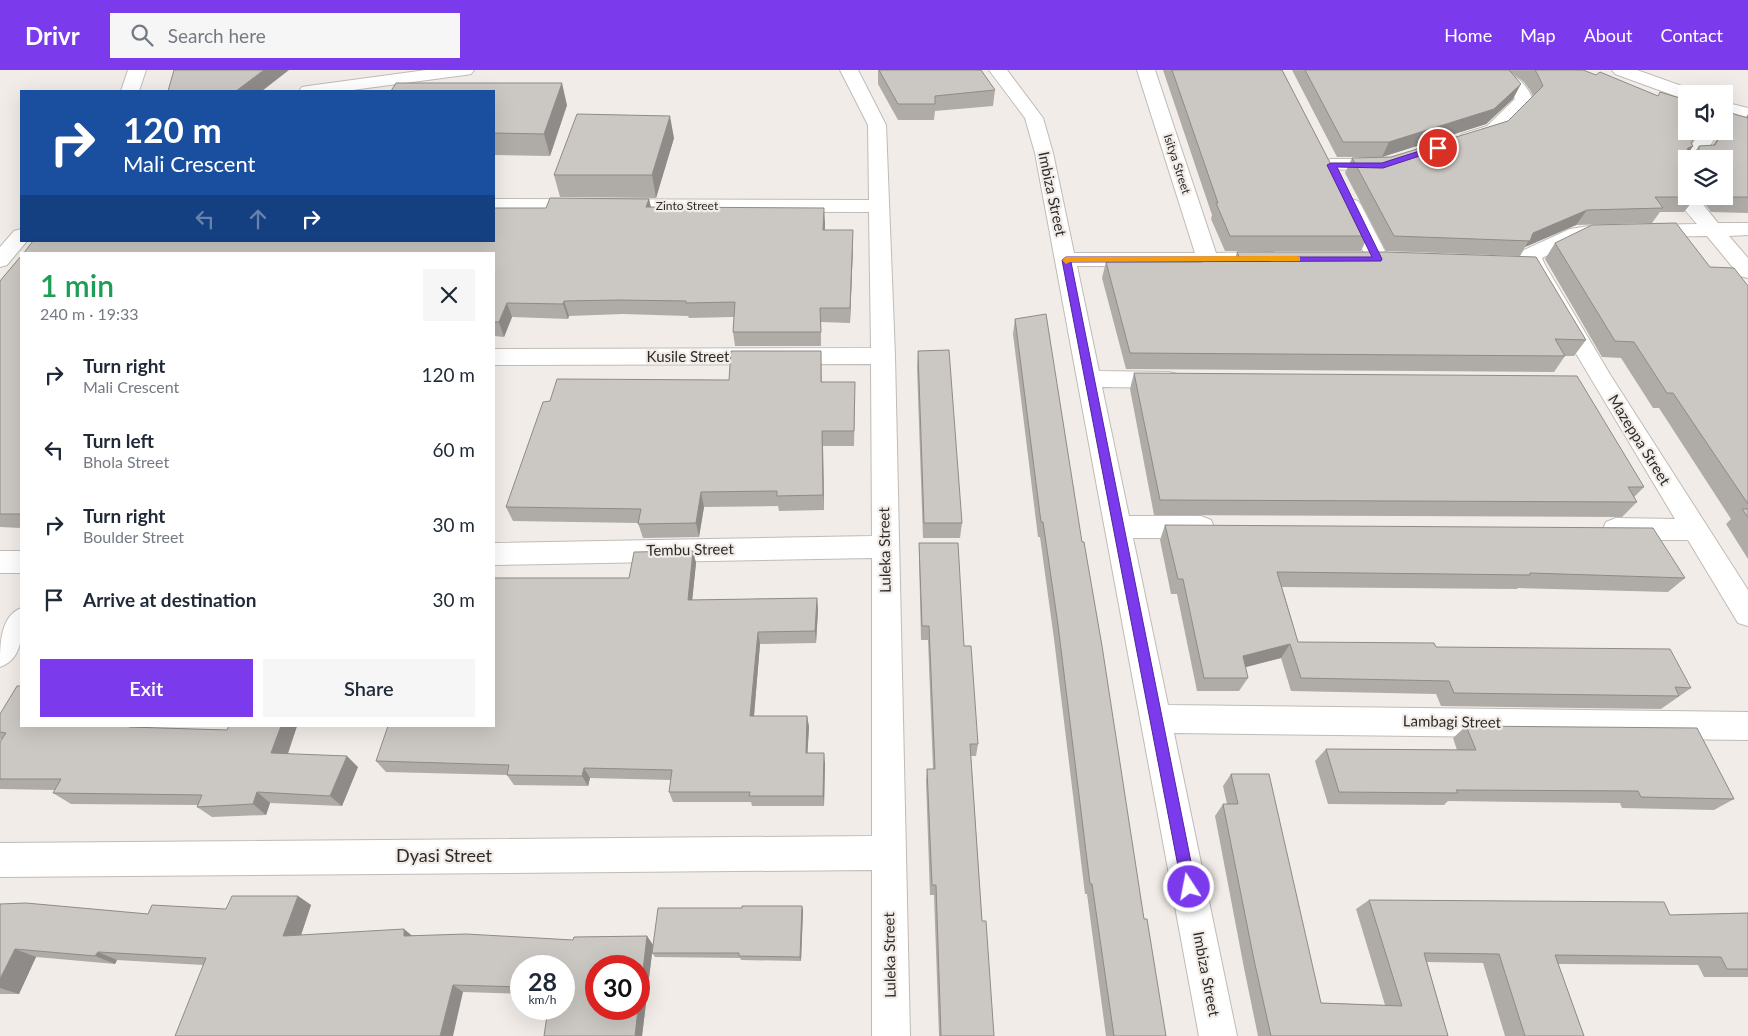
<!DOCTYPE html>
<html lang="en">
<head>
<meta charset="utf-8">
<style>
	:root { --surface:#fff; --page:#f6f6f7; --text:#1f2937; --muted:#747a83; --accent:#7c3aed }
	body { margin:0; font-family:Lato,sans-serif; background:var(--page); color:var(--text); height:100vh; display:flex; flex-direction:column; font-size:19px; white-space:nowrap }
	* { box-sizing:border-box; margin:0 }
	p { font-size:16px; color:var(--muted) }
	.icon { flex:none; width:28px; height:28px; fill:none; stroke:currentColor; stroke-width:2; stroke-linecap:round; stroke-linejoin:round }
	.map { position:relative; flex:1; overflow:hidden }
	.panel { position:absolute; left:20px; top:182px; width:475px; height:475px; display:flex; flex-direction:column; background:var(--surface); border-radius:0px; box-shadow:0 5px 20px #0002 }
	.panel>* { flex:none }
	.hud { position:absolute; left:20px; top:20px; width:475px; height:152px; border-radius:0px; box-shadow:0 5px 20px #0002; background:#1a4fa0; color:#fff; overflow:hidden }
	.controls { position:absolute; left:1678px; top:15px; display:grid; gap:10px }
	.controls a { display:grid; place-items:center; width:55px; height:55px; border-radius:0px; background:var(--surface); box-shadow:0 5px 20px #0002; font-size:25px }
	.speed { position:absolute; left:510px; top:885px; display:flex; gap:10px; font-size:25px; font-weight:700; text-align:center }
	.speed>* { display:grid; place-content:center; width:65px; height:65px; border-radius:50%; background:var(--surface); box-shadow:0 5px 20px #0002; line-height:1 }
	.speed small { font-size:12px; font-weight:400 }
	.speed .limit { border:8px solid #d22; background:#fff; color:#111 }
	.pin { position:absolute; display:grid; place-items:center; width:42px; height:42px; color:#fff; margin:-21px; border:2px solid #fff; border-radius:50%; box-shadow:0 1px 5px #0007 }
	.me { position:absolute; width:55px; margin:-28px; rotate:349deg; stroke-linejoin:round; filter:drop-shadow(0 0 4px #0008) }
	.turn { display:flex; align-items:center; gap:18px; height:105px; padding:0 20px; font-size:22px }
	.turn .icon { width:65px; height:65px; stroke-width:2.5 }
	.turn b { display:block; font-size:35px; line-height:42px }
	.lanes { display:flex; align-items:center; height:48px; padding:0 20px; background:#0003; justify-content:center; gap:25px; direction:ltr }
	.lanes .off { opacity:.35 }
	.round { display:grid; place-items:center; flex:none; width:52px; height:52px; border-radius:0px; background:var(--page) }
	.head { display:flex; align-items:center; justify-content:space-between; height:85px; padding:0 20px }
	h1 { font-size:30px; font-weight:600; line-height:38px; color:#1e9e55 }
	.cta { display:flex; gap:10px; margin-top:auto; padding:10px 20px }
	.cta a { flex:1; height:58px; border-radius:0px; background:var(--accent); color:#fff; font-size:20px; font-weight:600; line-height:58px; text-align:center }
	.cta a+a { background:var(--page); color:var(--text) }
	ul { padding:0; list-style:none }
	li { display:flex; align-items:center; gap:15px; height:75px; padding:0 20px }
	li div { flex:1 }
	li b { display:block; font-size:19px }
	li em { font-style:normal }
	header { display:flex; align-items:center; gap:30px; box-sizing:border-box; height:70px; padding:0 25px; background:var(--accent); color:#fff }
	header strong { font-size:24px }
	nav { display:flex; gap:28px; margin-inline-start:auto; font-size:18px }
	.search { width:350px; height:45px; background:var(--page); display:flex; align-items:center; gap:12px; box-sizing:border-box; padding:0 18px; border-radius:0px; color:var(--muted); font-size:19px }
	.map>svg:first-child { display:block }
</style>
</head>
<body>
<header>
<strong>Drivr</strong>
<div class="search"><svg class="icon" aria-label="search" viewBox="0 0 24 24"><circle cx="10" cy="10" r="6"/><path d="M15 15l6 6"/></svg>Search here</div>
<nav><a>Home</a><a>Map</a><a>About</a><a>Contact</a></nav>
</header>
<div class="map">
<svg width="1748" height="966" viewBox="0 0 1748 966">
	<rect width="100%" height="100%" fill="#f1ece7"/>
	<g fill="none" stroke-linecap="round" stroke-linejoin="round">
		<defs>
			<path id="street" d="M128,0H146L139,21H121Z
				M426,0H474L471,4L465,5L345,21H299L302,17L308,16Z
				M840,0H858L886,55L895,286L910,966H872V800L0,807V773L872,766V488L494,495V473L872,466L871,294L494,295V279L871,278L869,142L494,141V129L869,130L868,55Z
				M989,0H1007L1043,48L1053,83L1074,183H1195L1137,0H1155L1216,183L1272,182L1279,184L1283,189L1279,194L1272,196H1077L1099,301L1169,302L1177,304L1181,310L1177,316L1169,318L1102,317L1129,446H1201L1211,450L1214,457L1211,464L1201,468H1133L1168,635L1748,642V670L1174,663L1237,966H1199L1035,83L1025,48Z
				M1475,0C1502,0 1522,2 1533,30C1519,50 1489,78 1462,72L1460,68L1462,64L1487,56L1515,29L1511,21L1503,14L1478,4Z
				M1612,0H1637L1693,20L1696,24H1686V29L1681,28L1615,4Z
				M1724,32L1748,38V48L1724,42Z
				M1701,61H1719L1702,89H1686V126H1696L1718,153H1748V165L1729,166L1748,188V208L1740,206L1707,166L1645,167L1638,165L1635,161L1638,157L1645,155L1697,154C1682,137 1664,117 1679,94L1685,93L1682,89Z
				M1331,89H1385L1392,91L1395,95L1392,99L1385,101L1324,99L1321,95L1324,91Z
				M1351,129L1358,131L1361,135L1389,189L1385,194L1378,196L1371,194L1367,189L1341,135L1344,131Z
				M1589,156L1596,158L1599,162L1596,166L1581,169L1542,188L1545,195L1611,306L1748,520V556L1738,553L1688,470H1616L1606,466L1603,459L1606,452L1616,448L1675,449L1523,195L1520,185L1524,180L1570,159Z
				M21,159V171H27L7,195L0,197V177L14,161Z
				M0,481H21V503H0Z
				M21,538C22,560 25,588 0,597C0,574 0,547 21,538Z"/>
		</defs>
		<use href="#street" stroke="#c0bbb6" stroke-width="2"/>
		<use href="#street" fill="#fff" fill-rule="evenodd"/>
	</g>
	<path fill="#afaba7" d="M878,0H981L995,20L993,36L935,41L934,50H898L878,14Z
		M1163,0H1282L1368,166L1361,181H1225L1211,149L1212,145Z
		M1292,0H1583L1691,73L1693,76L1684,89L1683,104L1696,127L1684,142H1660L1652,153L1576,155L1525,177L1520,186L1386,181L1345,103L1352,88L1391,87L1508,51L1533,26L1530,20L1524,12L1513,4V29L1486,54L1382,87H1337Z
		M494,21L567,35L550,86L494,85Z
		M1724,41L1746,47L1748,44V143L1711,142L1699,126H1724V89H1689L1699,76L1713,75L1721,62L1720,61H1724Z
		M674,68L656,128L560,127L554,105Z
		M649,129L651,137L825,153V160L853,175L850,253L821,252V276H735L733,262L734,247L689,248L688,246L623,244L569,246L568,249L512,247L504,267L494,266V171L546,138Z
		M1555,173L1710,197L1748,216V489L1726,454L1731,449L1659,338H1653L1621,288L1602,287L1545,189Z
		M1237,182L1586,270L1574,286H1565L1554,302L1126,299L1102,208L1106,192H1200L1201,189H1235Z
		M21,186V458L0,457V211Z
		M1015,249L1082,472L1144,849L1166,966H1106L1087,824H1085L1054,569L1040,467H1038L1013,264Z
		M821,281L822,312L855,327L854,376H823L824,440L779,441L778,436L704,437L699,467L643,468L638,453L513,451L506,437L729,310Z
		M918,281L962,453L960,468H923L917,297Z
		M1134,303L1644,417L1634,427L1637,432L1622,447L1154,445L1130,319Z
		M1165,455L1685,508L1668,522L1518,518L1517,519L1282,517L1298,572L1436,577L1691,618L1661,639L1441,636L1436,624L1291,621L1281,588L1245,597L1248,608L1239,621H1197L1177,524H1171L1160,470Z
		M919,473L964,576L978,674L976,686H971L982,851L994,966H939L934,825H930L926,711L927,699H933L928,570H921L919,488Z
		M693,481L696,493L692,530L817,528L818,540L816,573L760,574L754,646H807L809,657L807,683L825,693L824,736H752L751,732H673L669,722L671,710L590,708L588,716L514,715L507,705L386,702L376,691L629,508Z
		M0,644L150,658L227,660L229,656H297L288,684L358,697L342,736L270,733L266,745L212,747L197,737L198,735L71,734L53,723L55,720L0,719V672L1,670L0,669Z
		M1466,656L1734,729L1714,740L1622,738L1620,733L1448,731L1444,735L1328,734L1315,691L1326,679L1457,680L1453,668Z
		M1231,704L1321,933L1385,935L1356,839L1369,830L1670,845L1748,843V907H1704L1698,895L1558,894L1584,966H1505L1483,893L1427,892L1448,966H1258L1244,898L1215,746L1223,734H1227L1223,716Z
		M298,826L311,835L301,865L413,866L573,870L647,866L653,875L742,838L802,836L803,841L801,891L741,890L740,888L655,887L652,883L642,966H544L564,896H521V924L463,922L203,895L117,890L115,894L36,887L19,924H0V834L148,844L226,839Z"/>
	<path fill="#8e8b88" d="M264,0H289L262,21H236Z
		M562,13L567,35L550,86L544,64Z
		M1521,14L1513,29L1486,54L1382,87L1389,72Z
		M670,46L674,68L656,128L652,105Z
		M1693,76L1682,92L1688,78Z
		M649,129L652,143L646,137Z
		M824,138L825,153L824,175L823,160Z
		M1587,140L1576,155L1525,177L1533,163Z
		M853,160V175L850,253V238Z
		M564,231L569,246L568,249L563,234Z
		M507,233L512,247L504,267L499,252Z
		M822,361L823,376L824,440L823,425Z
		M701,422L704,437L699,467L696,453Z
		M693,481L696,493L691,542L688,530Z
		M817,528L818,540L816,573L815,561Z
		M758,562L760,574L753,657L750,646Z
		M1290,574L1281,588L1235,600L1243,586Z
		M807,646L809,657L807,693L806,683Z
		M130,656H151L145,669L129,657Z
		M281,656H297L284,694L271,683Z
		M824,683L825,693L824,736L823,726Z
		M347,686L358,697L342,736L330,726Z
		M584,698L590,708L588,716L582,706Z
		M257,722L270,733L266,745L253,734Z
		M298,826L311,835L298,874L283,866Z
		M802,836L803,841L801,891L800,887Z
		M404,859L415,868L404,866Z
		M647,866L653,875L642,966H635Z
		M15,879L36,887L19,924L0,918V909Z
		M98,882L117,890L115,894L95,886Z
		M453,915L463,922L453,966H440Z"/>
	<path fill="#cbc7c2" stroke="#8e8b88" d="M174,0H264L236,21H168Z
		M879,0H981L995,20L935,26V34H898Z
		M1172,0H1282L1368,166H1230L1216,133H1218Z
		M1305,0H1508L1510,1L1521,14L1494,39L1389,72H1343Z
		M1535,0H1583L1596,5L1600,2L1658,26L1660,22L1686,30V61H1699L1691,73L1693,76L1688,78L1684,86L1683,104L1686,109V126L1696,127H1655L1663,138L1587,140L1533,163L1530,171L1394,166L1352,88L1391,87L1508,51L1543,16L1538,5Z
		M396,13H562L544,64L494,63V21H391Z
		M1724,41L1748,48V46V127H1723L1724,89H1699V76L1715,75L1732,47L1730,44H1724Z
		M577,44L670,46L652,105H554Z
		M550,128L649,129L646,137L824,138L823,160H853L850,238H820L821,262H733L735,232L686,233V231L619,230L564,231L563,234L507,233L499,252H494V184H23L33,171H494V138H546Z
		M1676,153L1710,197L1734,198L1748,216V434L1673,323H1667L1634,272L1615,271L1555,173L1592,155Z
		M1237,182H1386L1536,187L1586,270L1555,269L1565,286L1130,283L1106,192H1202L1201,189H1240Z
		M21,186V444H0V211Z
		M1046,244L1082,472H1084L1102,576L1144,849H1147L1166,966H1114L1092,814H1090L1058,555L1043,452H1041L1015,249Z
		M949,280L962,453H924L918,281Z
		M731,281H821V312H855L854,361H822L823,425L777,426V421L701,422L696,453L638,454L641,439L506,437L543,332L550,331L557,309L729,310Z
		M1134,303L1577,306L1644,417H1628L1637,432L1160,430Z
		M1742,439H1748V447Z
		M1165,455L1653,458L1685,508L1530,503V505L1277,502L1298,572L1434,573L1436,577L1670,579L1691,618L1675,617L1679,626L1454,623L1449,611L1301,608L1290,574L1243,586L1248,608H1204L1183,509H1178Z
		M919,473H958L964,576H971L978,674H970L982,851H986L994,966H941L936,815H932L927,699H935L929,556H922Z
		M693,481L688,530L817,528L815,561L758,562L750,646H807L806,683H824L823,726H749L750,722H669L672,700L584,698L582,706L507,705L509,695L376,691L388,656H494V508H629L634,482Z
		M17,616H21V656H130L129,657L227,660L229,656H281L271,683L347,686L330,726L257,722L253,734L197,737L202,725L53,723L61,709H0V672L6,663L0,662V644Z
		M1466,656L1697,658L1734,729L1641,727L1638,721L1456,720L1458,723L1339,722L1326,679L1476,680Z
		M1231,704H1269L1321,933L1402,936L1369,830L1664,832L1670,845L1748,843V899H1727L1721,887L1555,885L1584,966H1525L1499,884L1424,883L1448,966H1271L1254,890L1223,734H1238Z
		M232,826H298L283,866L404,859V866L466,864L573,870L574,867L647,866L639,935V896H596V939H638L635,966H544L548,939H564V896H521V917L453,915L440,966H175L206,888L98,882L95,886L15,879L0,909V834L26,833L148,844L152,835L226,839Z
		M742,836H802L800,887L739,886V883H652L658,838H742Z"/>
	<path fill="#7c3aed" stroke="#51269a" d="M1438,75L1442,78L1441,79L1383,98L1337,97L1382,189L1381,191L1071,192L1196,817L1194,822L1189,824L1184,822L1182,817L1062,190L1066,187H1372L1327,95L1331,93H1382Z"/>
	<path fill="#f59e0b" d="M1297,186L1300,187V191L1070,192L1066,194L1062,190L1066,187Z"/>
	<g text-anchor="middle" stroke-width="4.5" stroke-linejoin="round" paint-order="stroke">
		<g font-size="12" fill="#2e2c2a" stroke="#f1ece7">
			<text transform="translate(1177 94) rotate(72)" y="4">Isitya Street</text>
			<text x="687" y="140">Zinto Street</text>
		</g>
		<g font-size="15" fill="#2e2c2a" stroke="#f1ece7">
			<text transform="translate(1052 124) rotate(78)" y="5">Imbiza Street</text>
			<text x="688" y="292">Kusile Street</text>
			<text transform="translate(1639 370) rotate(58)" y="5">Mazeppa Street</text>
			<text transform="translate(690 480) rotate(-1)" y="5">Tembu Street</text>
			<text transform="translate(885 480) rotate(-91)" y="5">Luleka Street</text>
			<text transform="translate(1452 652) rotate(1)" y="5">Lambagi Street</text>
			<text transform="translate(890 885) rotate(-91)" y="5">Luleka Street</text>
			<text transform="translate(1206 904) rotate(79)" y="5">Imbiza Street</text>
		</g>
		<g font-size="18" fill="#2e2c2a" stroke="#f1ece7">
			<text x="444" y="792">Dyasi Street</text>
		</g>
	</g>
</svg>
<div class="controls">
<a><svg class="icon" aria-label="sound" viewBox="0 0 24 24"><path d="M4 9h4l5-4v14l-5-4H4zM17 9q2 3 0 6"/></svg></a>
<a><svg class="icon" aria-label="layers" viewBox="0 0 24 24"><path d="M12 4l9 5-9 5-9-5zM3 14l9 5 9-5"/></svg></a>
</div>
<div class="speed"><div>28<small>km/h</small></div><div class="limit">30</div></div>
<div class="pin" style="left:1438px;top:78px;background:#d93025"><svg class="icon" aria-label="arrive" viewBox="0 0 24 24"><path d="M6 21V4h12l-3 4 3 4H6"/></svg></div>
<svg class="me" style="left:1189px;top:817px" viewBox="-20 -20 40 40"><circle r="17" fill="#7c3aed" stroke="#fff" stroke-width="3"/><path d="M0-11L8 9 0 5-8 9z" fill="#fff"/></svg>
<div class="hud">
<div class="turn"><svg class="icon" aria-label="right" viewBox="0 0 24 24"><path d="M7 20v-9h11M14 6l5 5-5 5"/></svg><div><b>120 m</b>Mali Crescent</div></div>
<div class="lanes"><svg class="icon off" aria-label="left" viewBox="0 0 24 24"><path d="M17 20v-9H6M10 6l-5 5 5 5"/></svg><svg class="icon off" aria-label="ahead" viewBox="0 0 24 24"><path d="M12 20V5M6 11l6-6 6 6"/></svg><svg class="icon" aria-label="right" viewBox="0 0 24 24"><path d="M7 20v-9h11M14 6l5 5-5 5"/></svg></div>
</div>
<section class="panel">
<div class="head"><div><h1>1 min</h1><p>240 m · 19:33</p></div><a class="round"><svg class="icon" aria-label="close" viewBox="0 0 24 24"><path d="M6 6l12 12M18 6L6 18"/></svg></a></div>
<ul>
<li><svg class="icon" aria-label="right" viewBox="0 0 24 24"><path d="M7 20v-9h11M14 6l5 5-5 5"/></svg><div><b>Turn right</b><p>Mali Crescent</p></div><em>120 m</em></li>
<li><svg class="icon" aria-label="left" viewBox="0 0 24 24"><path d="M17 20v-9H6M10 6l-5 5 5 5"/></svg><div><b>Turn left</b><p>Bhola Street</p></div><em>60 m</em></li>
<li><svg class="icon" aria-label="right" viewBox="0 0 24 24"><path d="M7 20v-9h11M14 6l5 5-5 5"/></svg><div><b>Turn right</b><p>Boulder Street</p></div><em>30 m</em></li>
<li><svg class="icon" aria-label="arrive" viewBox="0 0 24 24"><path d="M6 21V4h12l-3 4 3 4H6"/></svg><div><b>Arrive at destination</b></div><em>30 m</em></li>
</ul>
<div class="cta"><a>Exit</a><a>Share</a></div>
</section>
</div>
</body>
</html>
